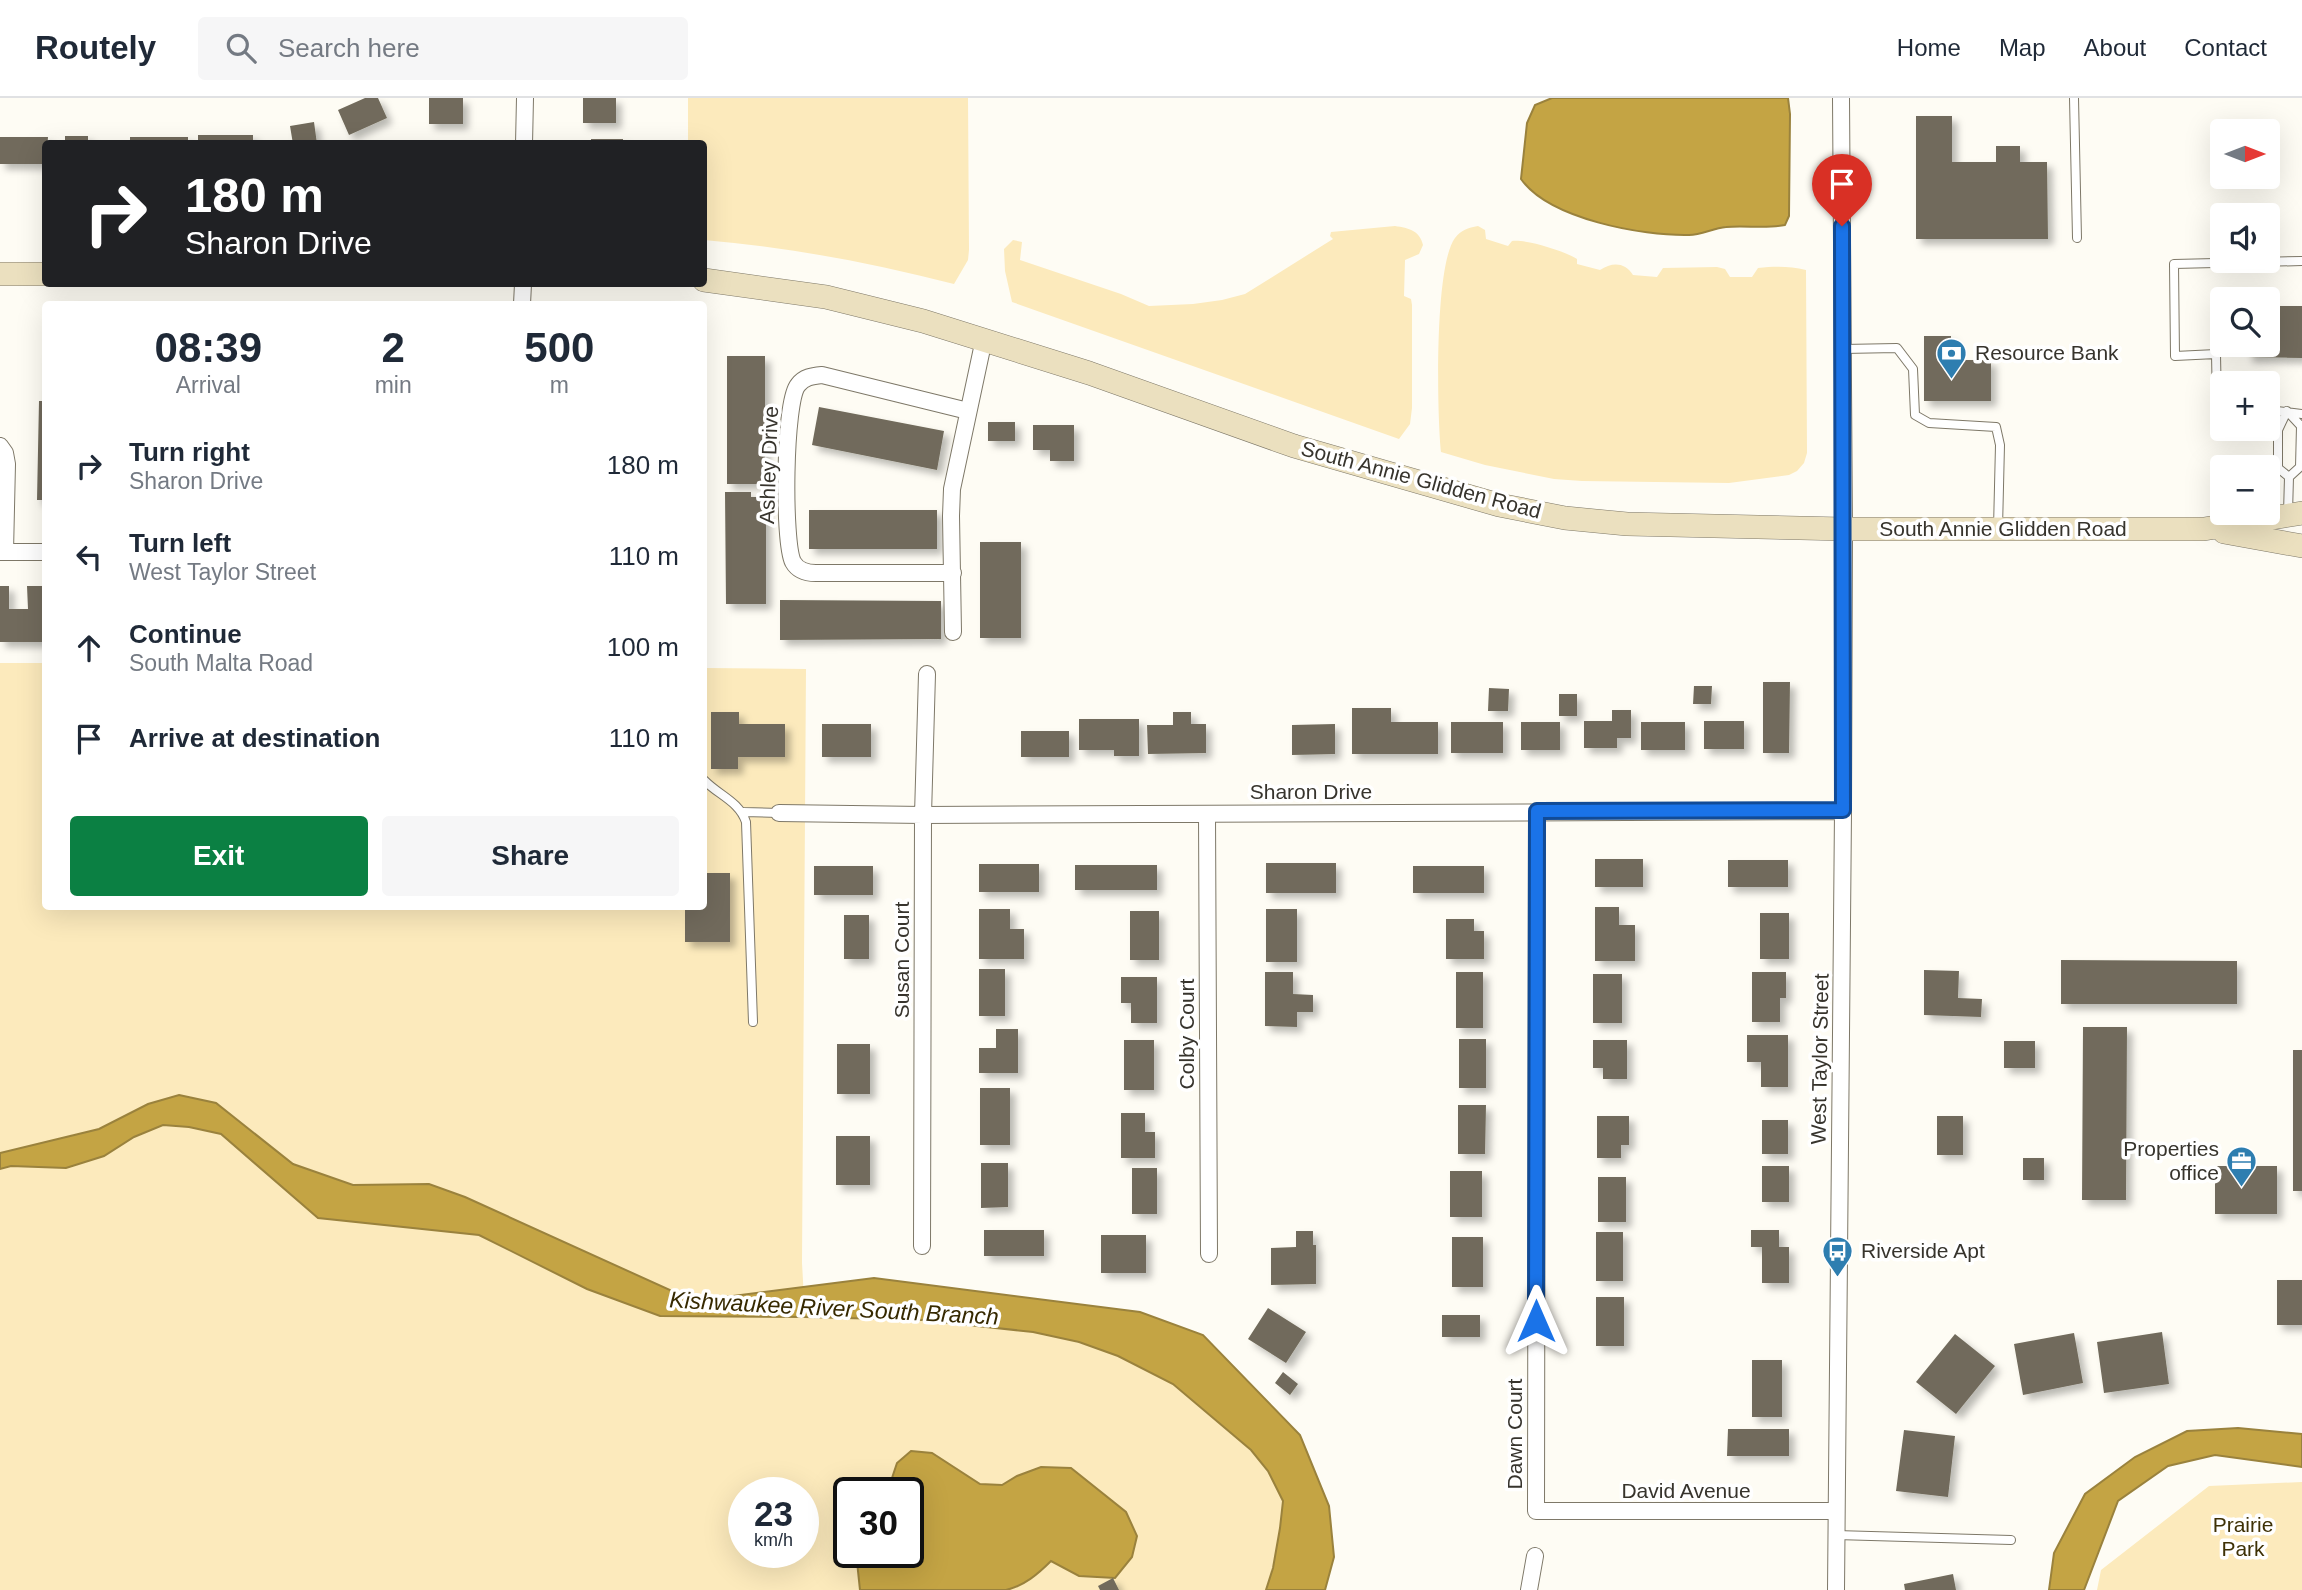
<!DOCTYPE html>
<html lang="en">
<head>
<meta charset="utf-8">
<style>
	:root { --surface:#fff; --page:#f6f6f7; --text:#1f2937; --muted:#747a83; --line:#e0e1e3; --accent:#0b8043 }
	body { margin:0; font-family:Helvetica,sans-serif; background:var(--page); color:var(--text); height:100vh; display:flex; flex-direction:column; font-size:26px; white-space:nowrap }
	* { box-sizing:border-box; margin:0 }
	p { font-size:23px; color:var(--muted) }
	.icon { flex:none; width:38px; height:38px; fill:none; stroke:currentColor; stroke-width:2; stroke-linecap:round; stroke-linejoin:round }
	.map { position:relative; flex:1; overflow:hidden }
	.side { position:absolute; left:42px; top:203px; width:665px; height:609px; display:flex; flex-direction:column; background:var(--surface); border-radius:7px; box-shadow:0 7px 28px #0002 }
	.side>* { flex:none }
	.hud { position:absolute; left:42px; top:42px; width:665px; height:147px; border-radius:7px; box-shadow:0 7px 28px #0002; background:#202124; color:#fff; overflow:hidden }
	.needle { width:46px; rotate:90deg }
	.controls { position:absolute; left:2210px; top:21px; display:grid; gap:14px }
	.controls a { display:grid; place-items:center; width:70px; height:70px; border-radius:7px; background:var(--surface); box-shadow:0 7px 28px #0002; font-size:35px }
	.speed { position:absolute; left:728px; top:1379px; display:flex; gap:14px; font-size:35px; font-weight:700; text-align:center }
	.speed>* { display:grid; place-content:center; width:91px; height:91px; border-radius:50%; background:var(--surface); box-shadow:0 7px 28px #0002; line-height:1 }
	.speed small { font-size:18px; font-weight:400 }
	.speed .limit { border:4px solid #111; border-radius:10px; background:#fff; color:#111 }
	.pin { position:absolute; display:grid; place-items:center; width:60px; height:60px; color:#fff; margin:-72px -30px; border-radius:50% 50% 50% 0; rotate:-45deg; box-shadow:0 0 7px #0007 }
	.pin .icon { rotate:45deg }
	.me { position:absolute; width:77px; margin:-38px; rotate:0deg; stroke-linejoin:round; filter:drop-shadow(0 0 5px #0008) }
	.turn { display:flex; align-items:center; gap:24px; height:147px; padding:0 28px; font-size:32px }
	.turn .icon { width:91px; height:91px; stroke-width:2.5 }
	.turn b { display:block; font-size:49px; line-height:60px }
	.eta { display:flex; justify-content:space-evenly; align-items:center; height:119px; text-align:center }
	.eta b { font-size:42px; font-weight:600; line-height:49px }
	.primary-button { display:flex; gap:14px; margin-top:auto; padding:14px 28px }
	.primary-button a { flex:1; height:80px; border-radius:7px; background:var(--accent); color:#fff; font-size:28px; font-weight:600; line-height:80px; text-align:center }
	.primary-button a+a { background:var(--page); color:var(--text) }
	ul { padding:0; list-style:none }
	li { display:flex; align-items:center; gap:21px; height:91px; padding:0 28px }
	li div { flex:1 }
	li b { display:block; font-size:26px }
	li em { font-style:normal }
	header { display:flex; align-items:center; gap:42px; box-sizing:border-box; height:98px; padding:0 35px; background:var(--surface); border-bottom:2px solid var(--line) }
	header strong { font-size:33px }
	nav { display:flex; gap:38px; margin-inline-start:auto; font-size:24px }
	.search { width:490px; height:63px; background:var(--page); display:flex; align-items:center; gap:18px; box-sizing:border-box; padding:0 24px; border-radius:7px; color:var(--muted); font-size:26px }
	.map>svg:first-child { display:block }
</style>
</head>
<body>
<header>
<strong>Routely</strong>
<div class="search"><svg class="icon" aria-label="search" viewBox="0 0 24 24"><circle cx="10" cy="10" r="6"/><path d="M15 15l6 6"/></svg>Search here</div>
<nav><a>Home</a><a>Map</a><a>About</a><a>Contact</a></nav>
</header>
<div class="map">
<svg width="2302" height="1492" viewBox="0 0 2302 1492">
	<defs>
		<filter id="shadow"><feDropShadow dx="5.5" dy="5.5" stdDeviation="3.5" flood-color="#0004"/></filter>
	</defs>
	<rect width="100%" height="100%" fill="#fefcf4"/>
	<path fill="#fceabc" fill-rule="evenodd" d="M688,0H968L969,152L968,162L954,186C872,165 788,149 704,142V46L688,45Z
		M1395,128C1409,130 1420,133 1423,147L1419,156L1405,162L1404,198L1411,201L1412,207V310L1410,326L1399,341L1012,204L1005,173L1004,151L1013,142L1022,144L1020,162L1121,196L1149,208L1193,206L1222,202L1245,196L1333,141L1330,138L1331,134Z
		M1478,128L1485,132L1486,141L1508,148L1512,143C1527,141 1564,153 1577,161V166L1600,172C1612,164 1625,164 1633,177L1657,179L1663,170L1717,169L1725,171L1730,179H1752L1758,170C1775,168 1790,168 1806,172L1807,355L1804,365L1797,373L1789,377L1729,385L1582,383L1554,381L1485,367L1441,354C1437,316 1434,168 1455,140C1461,132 1468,130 1478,128Z
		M0,565H45L46,808H704V570L806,571L802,1165L805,1218C928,1222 1064,1219 1172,1285C1188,1295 1202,1310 1217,1322C1240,1343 1263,1360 1276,1389C1278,1393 1282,1399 1282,1403C1286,1426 1273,1470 1266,1492H0ZM744,1395H803V1454H744ZM849,1395H908V1454H849Z
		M2302,1384V1492H2097L2101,1472L2209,1388Z"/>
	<path fill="#c4a444" stroke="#9a823d" stroke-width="2" d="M1552,0H1788L1790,16L1789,118L1785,127C1766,131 1745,127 1726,129C1713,130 1702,137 1689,137C1642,138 1549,121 1521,81L1527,25L1535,7Z
		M179,997L216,1005L293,1066L353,1087L429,1086L465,1099L694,1203L874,1180L1140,1214L1203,1237L1300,1337L1329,1408L1334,1459L1325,1492H1266L1273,1470L1280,1430L1283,1403L1268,1373L1251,1352L1173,1286L1118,1258L1079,1244L1033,1234L922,1222L805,1219L660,1218L587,1191L479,1137L318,1120L221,1036L189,1029L163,1027L134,1039L104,1058L66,1070L11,1068L0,1071V1055L99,1031L148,1006Z
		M2238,1330L2302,1336V1369L2215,1357L2168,1368L2118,1403L2084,1492H2049L2054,1455L2085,1396L2135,1359L2187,1333Z
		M911,1353L932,1355L980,1386L1002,1387L1017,1378L1041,1369L1071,1370L1126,1414L1137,1438L1132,1459L1115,1480L1079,1478L1051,1463C1038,1476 1024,1488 1006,1492H860L856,1454H908V1395H887L897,1365Z"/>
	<path fill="#716b5b" filter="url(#shadow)" d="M365,0H378L387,20L349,37L338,12Z
		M429,0H463V26H429Z
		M583,0H616V25H583Z
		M1916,18H1952V64H1996V48H2020V64H2047L2048,141H1916Z
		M314,24L317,46H293L290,28Z
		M198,37H253V46H198Z
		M65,38H88V46H65Z
		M0,39H48L46,66H0Z
		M130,39H188V46H130Z
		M591,41H623V46H591Z
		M2268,208H2302V260L2247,259V247H2268Z
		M1924,238H1951V262H1991V303H1924Z
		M43,254H46V402H37L39,303H42Z
		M727,258H765V386H727Z
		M819,309L944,333L937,372L812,347Z
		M988,324H1015V343H988Z
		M1033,327H1074V363H1050V352H1033Z
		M725,394H751V399H766V506H726Z
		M809,412H937V451H809Z
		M980,444H1021V540H980Z
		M0,488H9V511H28L27,488H46V544H0Z
		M780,502L941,503V541L780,542Z
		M1763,584H1790L1789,655H1763Z
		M1694,588H1712L1711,606H1693Z
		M1489,590L1509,591L1508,613H1488Z
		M1559,596H1577V618H1559Z
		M1352,610H1391V624H1438V656H1352Z
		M1612,612H1631V640H1617V650H1584V623H1612Z
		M711,614H739V626H785V659H738V671H711Z
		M1173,614H1191V626H1206V655L1148,656L1147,627H1173Z
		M1079,621H1139V658H1114V652H1079Z
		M1704,623H1744V651H1704Z
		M1451,624H1503V655H1451Z
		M1521,624H1560V652H1521Z
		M1641,624H1685V652H1641Z
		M822,626H871V659H822Z
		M1335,626V656L1292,657V627Z
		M1021,633H1069V659H1021Z
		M1595,761H1643V789H1595Z
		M1728,762H1788V789H1728Z
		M1266,765H1336V795H1266Z
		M979,766H1039V794H979Z
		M1075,767H1157V792H1075Z
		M814,768H873V797H814Z
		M1413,768H1484V795H1413Z
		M704,775H730V844H685V808H704Z
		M1595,809H1619V827H1635V863H1595Z
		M979,811H1010V831H1024V861H979Z
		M1266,811H1297V864H1266Z
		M1130,813H1159V862H1130Z
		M1760,815H1789V861H1760Z
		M844,817H869V861H844Z
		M1446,821H1474V833H1484V861H1446Z
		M2061,862L2237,863V906H2061Z
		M979,871H1005V918H979Z
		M1924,872L1959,873L1958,900L1982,901L1981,919L1924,917Z
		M1265,874H1293V896L1313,897V914H1297V929L1265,928Z
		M1456,874H1483V930H1456Z
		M1752,874H1786V900H1780V924H1752Z
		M1593,876H1622V925H1593Z
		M1121,879H1157V925H1131V905H1121Z
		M2083,929H2127L2126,1102H2082Z
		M996,931H1018V975H979V950H996Z
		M1747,937H1788V989H1761V964H1747Z
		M1459,941H1486V990H1459Z
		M1124,942H1154V992H1124Z
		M1593,942H1627V981H1603V970H1593Z
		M2004,943H2035V970H2004Z
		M837,946H870V996H837Z
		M2293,952H2302V1093H2293Z
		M980,990H1010V1047H980Z
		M1458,1007H1486L1485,1056H1458Z
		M1121,1015H1145V1034H1155V1060H1121Z
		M1597,1018H1629V1047H1621V1060H1597Z
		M1937,1018H1963V1057H1937Z
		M1762,1022H1788V1056H1762Z
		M836,1038H870V1087H836Z
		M2023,1060H2044V1082H2023Z
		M981,1065H1008V1109L981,1110Z
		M1762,1068H1789V1104H1762Z
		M2215,1068H2277V1116H2215Z
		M1132,1070H1157V1116H1132Z
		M1450,1073H1482V1119H1450Z
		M1598,1079H1626V1124H1598Z
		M984,1132H1044V1158H984Z
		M1751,1132H1779V1149H1789V1185H1762V1149H1751Z
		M1296,1133H1313V1147H1316V1186L1271,1187V1150L1296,1149Z
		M1596,1134H1623V1183H1596Z
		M1101,1137H1146V1175H1101Z
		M1452,1139H1483V1189H1452Z
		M2277,1182H2302V1227H2277Z
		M1596,1199H1624V1248H1596Z
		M1268,1210L1306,1234L1286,1265L1248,1241Z
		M1442,1217H1480V1239H1442Z
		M2162,1234L2169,1286L2104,1295L2097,1244Z
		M2074,1235L2083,1285L2023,1297L2014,1246Z
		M1955,1236L1995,1268L1956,1316L1916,1284Z
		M1752,1262H1782V1319H1752Z
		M1283,1274L1298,1286L1290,1297L1275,1285Z
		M1728,1331H1789V1358H1727Z
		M1904,1332L1955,1338L1948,1399L1896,1393Z
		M1953,1476L1956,1492H1905L1904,1486Z
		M1113,1480L1119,1492H1100L1098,1488Z"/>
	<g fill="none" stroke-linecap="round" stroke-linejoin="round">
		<defs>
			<path id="lane" d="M2074,0L2077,140
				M1843,251L1897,250L1913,271L1915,317L1929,325L1996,329L2000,347L1998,430
				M2222,308H2217L2216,256L2175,258L2174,166L2302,163
				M2268,312L2302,316
				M2287,313L2301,328L2300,369L2289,379L2278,370V332Z
				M2288,415L2289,379
				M704,682C718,697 739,703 746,724L753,924
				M743,714L779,715
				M1836,1437L2011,1442"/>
			<path id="street" d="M524,46L525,0
				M522,206L523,186
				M0,348L5,355L7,366L5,454
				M0,454H46
				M953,475H816C807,475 798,473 793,464C783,444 784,304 798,287C804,279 812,278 822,277L968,313
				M953,534L951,418L952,391L984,241
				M1537,713L1536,1413H1836
				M779,715L923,717L1843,713
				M1207,716L1209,1156
				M922,1148L923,717L927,576
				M1529,1492L1535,1458
				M1836,1492L1843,713L1844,431L1841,0"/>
			<path id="secondary" d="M0,176H46
				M704,182L826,199L923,223L1089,275L1294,348L1499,407L1565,420L1627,426L1844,431H2204L2302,415
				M2224,434L2302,448"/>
		</defs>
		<use href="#lane" stroke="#7e7868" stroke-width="10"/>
		<use href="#street" stroke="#7e7868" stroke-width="18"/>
		<use href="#secondary" stroke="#7e7868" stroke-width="24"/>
		<use href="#lane" stroke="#fff" stroke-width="8"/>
		<use href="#street" stroke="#fff" stroke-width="16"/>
		<use href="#secondary" stroke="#ebe0bf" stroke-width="23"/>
	</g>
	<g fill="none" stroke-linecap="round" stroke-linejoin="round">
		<defs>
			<path id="route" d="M1536,1223L1537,713L1843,712L1842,128"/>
		</defs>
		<use href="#route" stroke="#114b97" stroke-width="18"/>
		<use href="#route" stroke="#1a73e8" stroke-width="12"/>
	</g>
	<defs>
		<symbol id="bank-pin" viewBox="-11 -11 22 30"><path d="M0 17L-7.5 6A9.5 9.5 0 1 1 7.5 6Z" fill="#2e7eb0" stroke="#fff"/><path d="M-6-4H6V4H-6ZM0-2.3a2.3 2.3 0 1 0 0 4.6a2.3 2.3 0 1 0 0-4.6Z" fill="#fff"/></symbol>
		<symbol id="office-pin" viewBox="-11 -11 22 30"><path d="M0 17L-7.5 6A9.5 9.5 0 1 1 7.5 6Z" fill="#2e7eb0" stroke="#fff"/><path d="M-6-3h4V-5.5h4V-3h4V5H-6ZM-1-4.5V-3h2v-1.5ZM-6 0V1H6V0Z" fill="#fff"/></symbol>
		<symbol id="bus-pin" viewBox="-11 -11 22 30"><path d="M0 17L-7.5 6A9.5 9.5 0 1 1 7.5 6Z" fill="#2e7eb0" stroke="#fff"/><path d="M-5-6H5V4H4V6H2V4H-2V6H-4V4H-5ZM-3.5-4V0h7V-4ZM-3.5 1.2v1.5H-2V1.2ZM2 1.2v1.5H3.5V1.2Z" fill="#fff"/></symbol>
	</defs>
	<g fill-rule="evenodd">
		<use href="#bank-pin" x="1934" y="238" width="35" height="47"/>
		<use href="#office-pin" x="2224" y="1046" width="35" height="47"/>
		<use href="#bus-pin" x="1820" y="1136" width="35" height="47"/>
	</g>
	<g text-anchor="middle" stroke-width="7" stroke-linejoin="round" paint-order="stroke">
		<g font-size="21" fill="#37342d" stroke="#fff" text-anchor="start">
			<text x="1975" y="262">Resource Bank</text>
			<text x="2219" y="1058" text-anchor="end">Properties<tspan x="2219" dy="24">office</tspan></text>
			<text x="1861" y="1160">Riverside Apt</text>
		</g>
		<g font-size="21" fill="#37342d" stroke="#fff">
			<text transform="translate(769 367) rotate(-88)" y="7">Ashley Drive</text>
			<text transform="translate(1421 382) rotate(15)" y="7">South Annie Glidden Road</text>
			<text x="2003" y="438">South Annie Glidden Road</text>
			<text x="1311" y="701">Sharon Drive</text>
			<text transform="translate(902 862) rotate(-90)" y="7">Susan Court</text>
			<text transform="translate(1187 936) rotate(-90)" y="7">Colby Court</text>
			<text transform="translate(1820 961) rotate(-89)" y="7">West Taylor Street</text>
			<text transform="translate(1515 1336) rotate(-90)" y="7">Dawn Court</text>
			<text x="1686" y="1400">David Avenue</text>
		</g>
		<g font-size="21" fill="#3e3106" stroke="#fff">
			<text x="2243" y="1434">Prairie<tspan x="2243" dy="24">Park</tspan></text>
		</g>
		<g font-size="23" font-style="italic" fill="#362900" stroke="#fff">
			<text transform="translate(834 1210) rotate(3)" y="8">Kishwaukee River South Branch</text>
		</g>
	</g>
</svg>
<div class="controls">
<a><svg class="needle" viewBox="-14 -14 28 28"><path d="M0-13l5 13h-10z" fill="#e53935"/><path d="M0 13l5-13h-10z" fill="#747a83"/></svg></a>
<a><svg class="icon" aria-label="sound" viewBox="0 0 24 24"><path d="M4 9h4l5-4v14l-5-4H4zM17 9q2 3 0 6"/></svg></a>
<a><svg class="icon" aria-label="search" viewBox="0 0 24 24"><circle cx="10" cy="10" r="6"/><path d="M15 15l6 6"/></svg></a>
<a>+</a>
<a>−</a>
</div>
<div class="speed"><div>23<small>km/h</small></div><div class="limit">30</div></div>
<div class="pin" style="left:1842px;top:128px;background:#d93025"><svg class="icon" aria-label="arrive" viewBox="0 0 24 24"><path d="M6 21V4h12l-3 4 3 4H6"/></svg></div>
<svg class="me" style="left:1536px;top:1223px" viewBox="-20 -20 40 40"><path d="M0-17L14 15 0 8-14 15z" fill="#1a73e8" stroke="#fff" stroke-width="4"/></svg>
<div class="hud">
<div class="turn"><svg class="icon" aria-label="right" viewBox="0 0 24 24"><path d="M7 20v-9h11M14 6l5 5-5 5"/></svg><div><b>180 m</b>Sharon Drive</div></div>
</div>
<section class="side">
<div class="eta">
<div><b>08:39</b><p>Arrival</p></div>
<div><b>2</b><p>min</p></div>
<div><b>500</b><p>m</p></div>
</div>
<ul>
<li><svg class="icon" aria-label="right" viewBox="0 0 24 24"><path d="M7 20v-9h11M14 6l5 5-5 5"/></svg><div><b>Turn right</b><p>Sharon Drive</p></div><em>180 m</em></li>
<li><svg class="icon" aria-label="left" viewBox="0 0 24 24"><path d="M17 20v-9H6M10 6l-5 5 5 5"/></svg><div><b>Turn left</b><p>West Taylor Street</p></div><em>110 m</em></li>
<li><svg class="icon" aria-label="ahead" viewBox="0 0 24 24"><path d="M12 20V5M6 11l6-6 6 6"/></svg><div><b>Continue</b><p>South Malta Road</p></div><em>100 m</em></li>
<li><svg class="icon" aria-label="arrive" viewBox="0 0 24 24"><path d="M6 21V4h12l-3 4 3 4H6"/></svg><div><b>Arrive at destination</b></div><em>110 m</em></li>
</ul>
<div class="primary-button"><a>Exit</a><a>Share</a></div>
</section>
</div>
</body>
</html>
